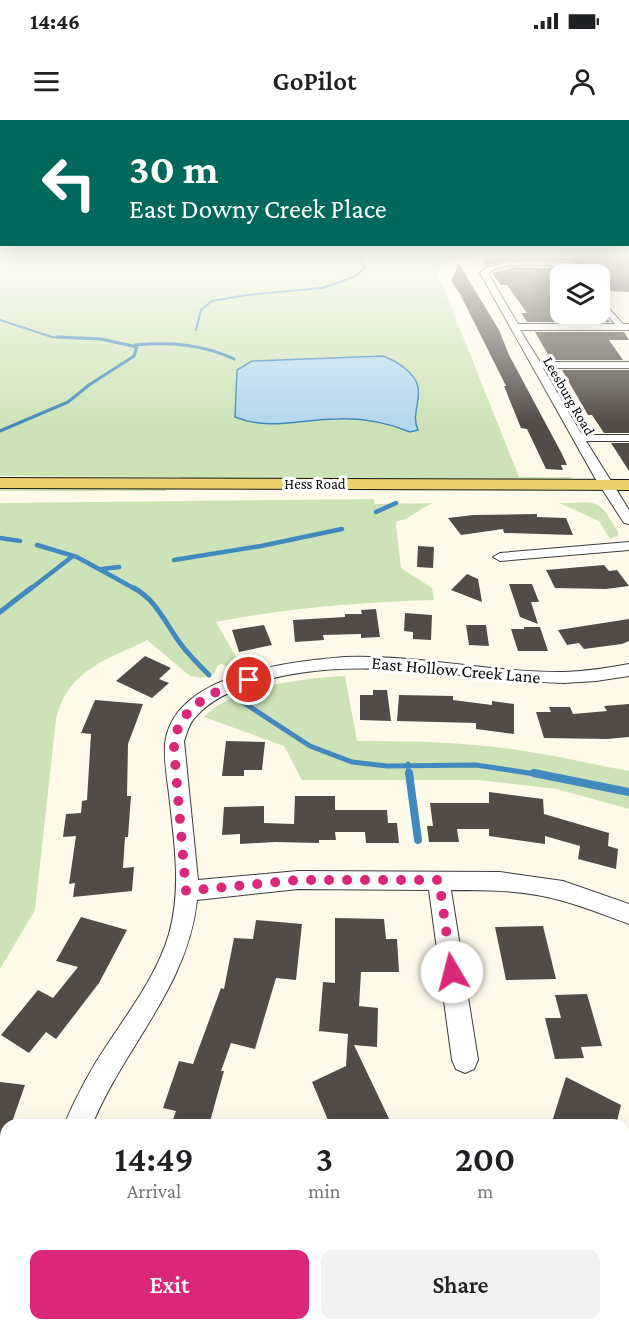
<!DOCTYPE html>
<html lang="en">
<head>
<meta charset="utf-8">
<style>
	:root { --surface:#fff; --page:#f2f2f2; --text:#202124; --muted:#757577; --accent:#db2777 }
	body { margin:0; font-family:"Crimson Pro",serif; background:var(--page); color:var(--text); height:100vh; display:flex; flex-direction:column; font-size:22px; white-space:nowrap }
	* { box-sizing:border-box; margin:0 }
	p { font-size:20px; color:var(--muted) }
	.icon { flex:none; width:33px; height:33px; fill:none; stroke:currentColor; stroke-width:2; stroke-linecap:round; stroke-linejoin:round }
	.map { position:relative; flex:1; overflow:hidden }
	.drawer { position:absolute; left:0px; top:999px; width:630px; height:212px; display:flex; flex-direction:column; background:var(--surface); border-radius:18px 18px 0 0; box-shadow:0 6px 24px #0002 }
	.drawer>* { flex:none }
	.hud { position:absolute; left:0px; top:0px; width:630px; height:126px; box-shadow:0 6px 24px #0002; background:#00695c; color:#fff; overflow:hidden }
	.buttons { position:absolute; left:550px; top:144px; display:grid; gap:12px }
	.buttons a { display:grid; place-items:center; width:60px; height:60px; border-radius:12px; background:var(--surface); box-shadow:0 6px 24px #0002; font-size:30px }
	.pin { position:absolute; display:grid; place-items:center; width:51px; height:51px; color:#fff; margin:-26px; border:3px solid #fff; border-radius:50%; box-shadow:0 2px 6px #0007 }
	.me { position:absolute; width:66px; margin:-33px; rotate:352deg; stroke-linejoin:round; filter:drop-shadow(0 0 4px #0008) }
	.turn { display:flex; align-items:center; gap:21px; height:126px; padding:0 30px; font-size:27px }
	.turn .icon { width:78px; height:78px; stroke-width:2.5 }
	.turn b { display:block; font-size:42px; line-height:51px }
	.eta { display:flex; justify-content:space-evenly; align-items:center; height:102px; text-align:center }
	.eta b { font-size:36px; font-weight:600; line-height:42px }
	.primary-button { display:flex; gap:12px; margin-top:auto; padding:12px 30px }
	.primary-button a { flex:1; height:69px; border-radius:12px; background:var(--accent); color:#fff; font-size:24px; font-weight:600; line-height:69px; text-align:center }
	.primary-button a+a { background:var(--page); color:var(--text) }
	.status { display:flex; justify-content:space-between; align-items:center; height:42px; padding:0 30px; background:var(--surface); direction:ltr }
	.status svg { height:16px; fill:currentColor }
	header { display:flex; justify-content:space-between; align-items:center; height:78px; padding:0 30px; background:var(--surface); font-size:27px; font-weight:600 }
	.map>svg:first-child { display:block }
</style>
</head>
<body>
<div class="status"><b>14:46</b><svg viewBox="0 0 49 12"><path d="M0 12V9h3v3zM5 12V6h3v6zM10 12V3h3v9zM15 12V0h3v12zM26 1h20v11H26zM47 4h2v5h-2z"/></svg></div>
<header><svg class="icon" aria-label="menu" viewBox="0 0 24 24"><path d="M4 6h16M4 12h16M4 18h16"/></svg>GoPilot<svg class="icon" aria-label="person" viewBox="0 0 24 24"><circle cx="12" cy="8" r="4"/><path d="M4 21q1-7 8-7t8 7"/></svg></header>
<div class="map">
<svg width="629" height="1210" viewBox="0 0 629 1210">
	<rect width="100%" height="100%" fill="#fdfaea"/>
	<path fill="#cde3b7" d="M0,134H487C469,136 454,139 439,149L438,154L519,357H571L573,361L181,360V357L0,356Z
		M0,367H167L166,371H0Z
		M374,379L375,384L434,383C420,387 410,400 397,401L396,405L401,448L432,468L434,480C360,482 289,488 216,502L243,549L234,552L222,544L217,546L214,554L201,558L190,556L147,520C107,540 67,550 56,599L35,790L0,849V383Z
		M559,383C599,383 597,376 618,412V416L610,419L599,401Z
		M345,556L357,621C415,621 473,622 530,632C563,637 596,645 629,651V689L557,669L477,660H302L284,626L204,597C233,566 305,558 345,556Z"/>
	<path fill="#b3d7ef" stroke="#4289bf" stroke-width="1.5" d="M383,236C396,241 415,252 418,267C421,282 411,295 418,310L410,312C388,303 361,298 337,299C301,299 269,311 235,297L237,250L252,241Z"/>
	<g fill="none" stroke-linecap="round" stroke-linejoin="round">
		<path stroke="#4289bf" stroke-width="2" d="M0,137L17,134
			M0,200L52,217L94,219
			M196,210L201,190L212,181L247,175L322,168L354,157L365,148L357,134"/>
		<path stroke="#4289bf" stroke-width="3" d="M135,225C170,222 202,224 234,239
			M0,311L68,282L89,265L134,236L137,227L101,219L57,217"/>
		<path stroke="#4289bf" stroke-width="4.5" d="M376,392L396,383
			M0,418L20,421
			M37,425L77,437L137,470
			M174,440L261,426L342,409
			M102,449L119,447
			M29,470L73,436"/>
		<path stroke="#4289bf" stroke-width="5" d="M134,468C158,481 167,507 183,527C191,537 200,546 209,555
			M0,492L31,468
			M241,581L310,626L352,642L387,646L476,645L542,655
			M408,644L409,655"/>
		<path stroke="#4289bf" stroke-width="8" d="M409,653L418,720
			M534,653L629,672"/>
		<path stroke="#4289bf" stroke-width="10" d="M0,1081H6"/>
	</g>
	<path fill="#524c48" d="M578,134H629V172L609,171L600,161V153H561V194H603L610,202H527L521,193H527L507,165H501L492,153L516,147L572,149L577,146L573,141L511,140L486,145L482,139L581,138Z
		M459,144L499,210L509,235L562,334L567,345H561L563,350L546,349L527,309L521,308L504,266H506L460,174L451,161Z
		M535,212H624L629,220H609L623,240H556L550,238Z
		M562,250H629V313H604L592,295H588Z
		M611,323H629V351Z
		M537,394V397L566,398L573,415L504,413L503,409L461,415L448,398L473,395Z
		M418,426L434,427L433,448L417,447Z
		M604,445L609,451L617,450L629,466L606,469L555,468L546,450Z
		M467,454L478,459L482,482L451,470Z
		M509,464H532L539,482H531L538,504L520,497Z
		M376,489L380,517L361,518V514L323,515L324,520L295,522L293,500L345,497V494H362L361,490Z
		M405,493L432,495L431,520L413,519V512L404,511Z
		M629,499V521L622,524L584,529L579,523L567,525L558,510Z
		M264,505L272,525L239,532L232,510Z
		M466,505H486L489,526L469,525Z
		M524,507H540L548,531H518L511,509H524Z
		M145,536L171,548L159,559L169,563L152,578L116,561Z
		M373,570H387L391,601L360,600V575H373Z
		M399,575L453,576V580L492,585V581L514,584V614L476,609V603L397,601Z
		M95,580L143,584L128,624L127,676H131L128,717H125L123,748L134,747L132,771L73,777L75,763L69,764L76,716L63,717L66,694L81,693L82,681L87,680L91,614L81,613Z
		M629,584V617L607,619L544,618L536,592H551L549,587H570L573,594L607,591L604,586Z
		M226,621L265,622L262,650H244V656H222Z
		M489,672L543,679L544,694L609,713L608,726L618,729L616,749L578,739L580,726L545,716V724L489,716V709H457L459,722H429L427,706H433L430,683H489Z
		M295,676H335V690H387L388,703H397L399,723H366L365,712H335L336,720H319V723L275,722L240,724V714L222,715L224,687L264,686V703L294,704Z
		M81,797L127,810L99,863L56,919L46,912L29,933L1,915L38,870L53,878L78,847L56,841Z
		M335,798L384,799L386,819H397L399,852H361L359,886L378,888L377,927L354,925L392,1005H330L312,962L346,946L348,914L319,911L323,862L335,863Z
		M256,800L302,804L296,860L276,858L255,929L231,923L221,951H224L209,1005H171L176,991L163,988L179,941L193,944L221,868L224,869L234,818L253,819Z
		M543,806L556,859L506,860L495,807Z
		M587,874L602,926L581,927L584,938L555,939L545,898H561L555,875Z
		M566,957L621,985L616,1005H551Z
		M0,962L25,965L11,1005H6V1019L2,1030L0,1029Z"/>
	<g fill="none" stroke-linecap="round" stroke-linejoin="round">
		<defs>
			<path id="minor" d="M511,142L572,143L575,145L572,147C551,146 504,140 488,153L518,204H615L600,186V179L623,204H629V210H520L540,242H629V248H543L582,315H629V321H586L629,390V404L624,403L595,358L480,153L487,147Z
				M629,422V430L500,441L493,437L500,433Z
				M344,537C419,534 491,553 565,552C587,551 608,548 629,544V556L596,561L564,563C458,560 350,530 246,566C226,573 206,583 193,600C188,606 187,614 184,621L198,760L298,751L500,752L563,761L629,784V804C607,796 585,787 563,781C526,770 489,770 451,770L478,940L474,949L465,953L456,949L452,940L429,770L298,769L197,780C188,867 124,927 92,1005H64C76,977 90,950 107,925C130,890 157,855 169,814C182,768 174,721 169,674C167,658 164,641 165,624C173,553 290,542 344,537Z
				M44,1204H76L77,1210H45Z"/>
			<path id="major" d="M0,358L629,360V370L0,368Z"/>
		</defs>
		<use href="#minor" stroke="#3d3d3d" stroke-width="2"/>
		<use href="#major" stroke="#1b1b1b" stroke-width="2"/>
		<use href="#minor" fill="#fff" fill-rule="evenodd"/>
		<use href="#major" fill="#ebd06c" fill-rule="evenodd"/>
	</g>
	<linearGradient id="sky" x2="0" y2="1"><stop stop-color="#93c2eb"/><stop offset="0.44" stop-color="#fefdf6"/><stop offset="1" stop-color="#fefdf6" stop-opacity="0"/></linearGradient>
	<rect width="629" height="304" fill="url(#sky)"/>
	<g fill="none" stroke-linecap="round" stroke-linejoin="round">
		<path stroke="#db2777" stroke-width="10" stroke-dasharray="0 18" d="M249,560C216,569 174,588 174,629L186,771L298,760H439L452,852"/>
	</g>
	<g text-anchor="middle" stroke-width="6" stroke-linejoin="round" paint-order="stroke">
		<g font-size="15" fill="#0a0a0a" stroke="#fff">
			<text transform="translate(569 276) rotate(60)" y="5">Leesburg Road</text>
			<text x="315" y="369">Hess Road</text>
		</g>
		<g font-size="18" fill="#0a0a0a" stroke="#fff">
			<text transform="translate(456 550) rotate(5)" y="6">East Hollow Creek Lane</text>
		</g>
	</g>
</svg>
<div class="buttons">
<a><svg class="icon" aria-label="layers" viewBox="0 0 24 24"><path d="M12 4l9 5-9 5-9-5zM3 14l9 5 9-5"/></svg></a>
</div>
<div class="pin" style="left:249px;top:560px;background:#d93025"><svg class="icon" aria-label="arrive" viewBox="0 0 24 24"><path d="M6 21V4h12l-3 4 3 4H6"/></svg></div>
<svg class="me" style="left:452px;top:852px" viewBox="-20 -20 40 40"><circle r="19" fill="#fff"/><path d="M0-13L10 11 0 6-10 11z" fill="#db2777"/></svg>
<div class="hud">
<div class="turn"><svg class="icon" aria-label="left" viewBox="0 0 24 24"><path d="M17 20v-9H6M10 6l-5 5 5 5"/></svg><div><b>30 m</b>East Downy Creek Place</div></div>
</div>
<section class="drawer">
<div class="eta">
<div><b>14:49</b><p>Arrival</p></div>
<div><b>3</b><p>min</p></div>
<div><b>200</b><p>m</p></div>
</div>
<div class="primary-button"><a>Exit</a><a>Share</a></div>
</section>
</div>
</body>
</html>
